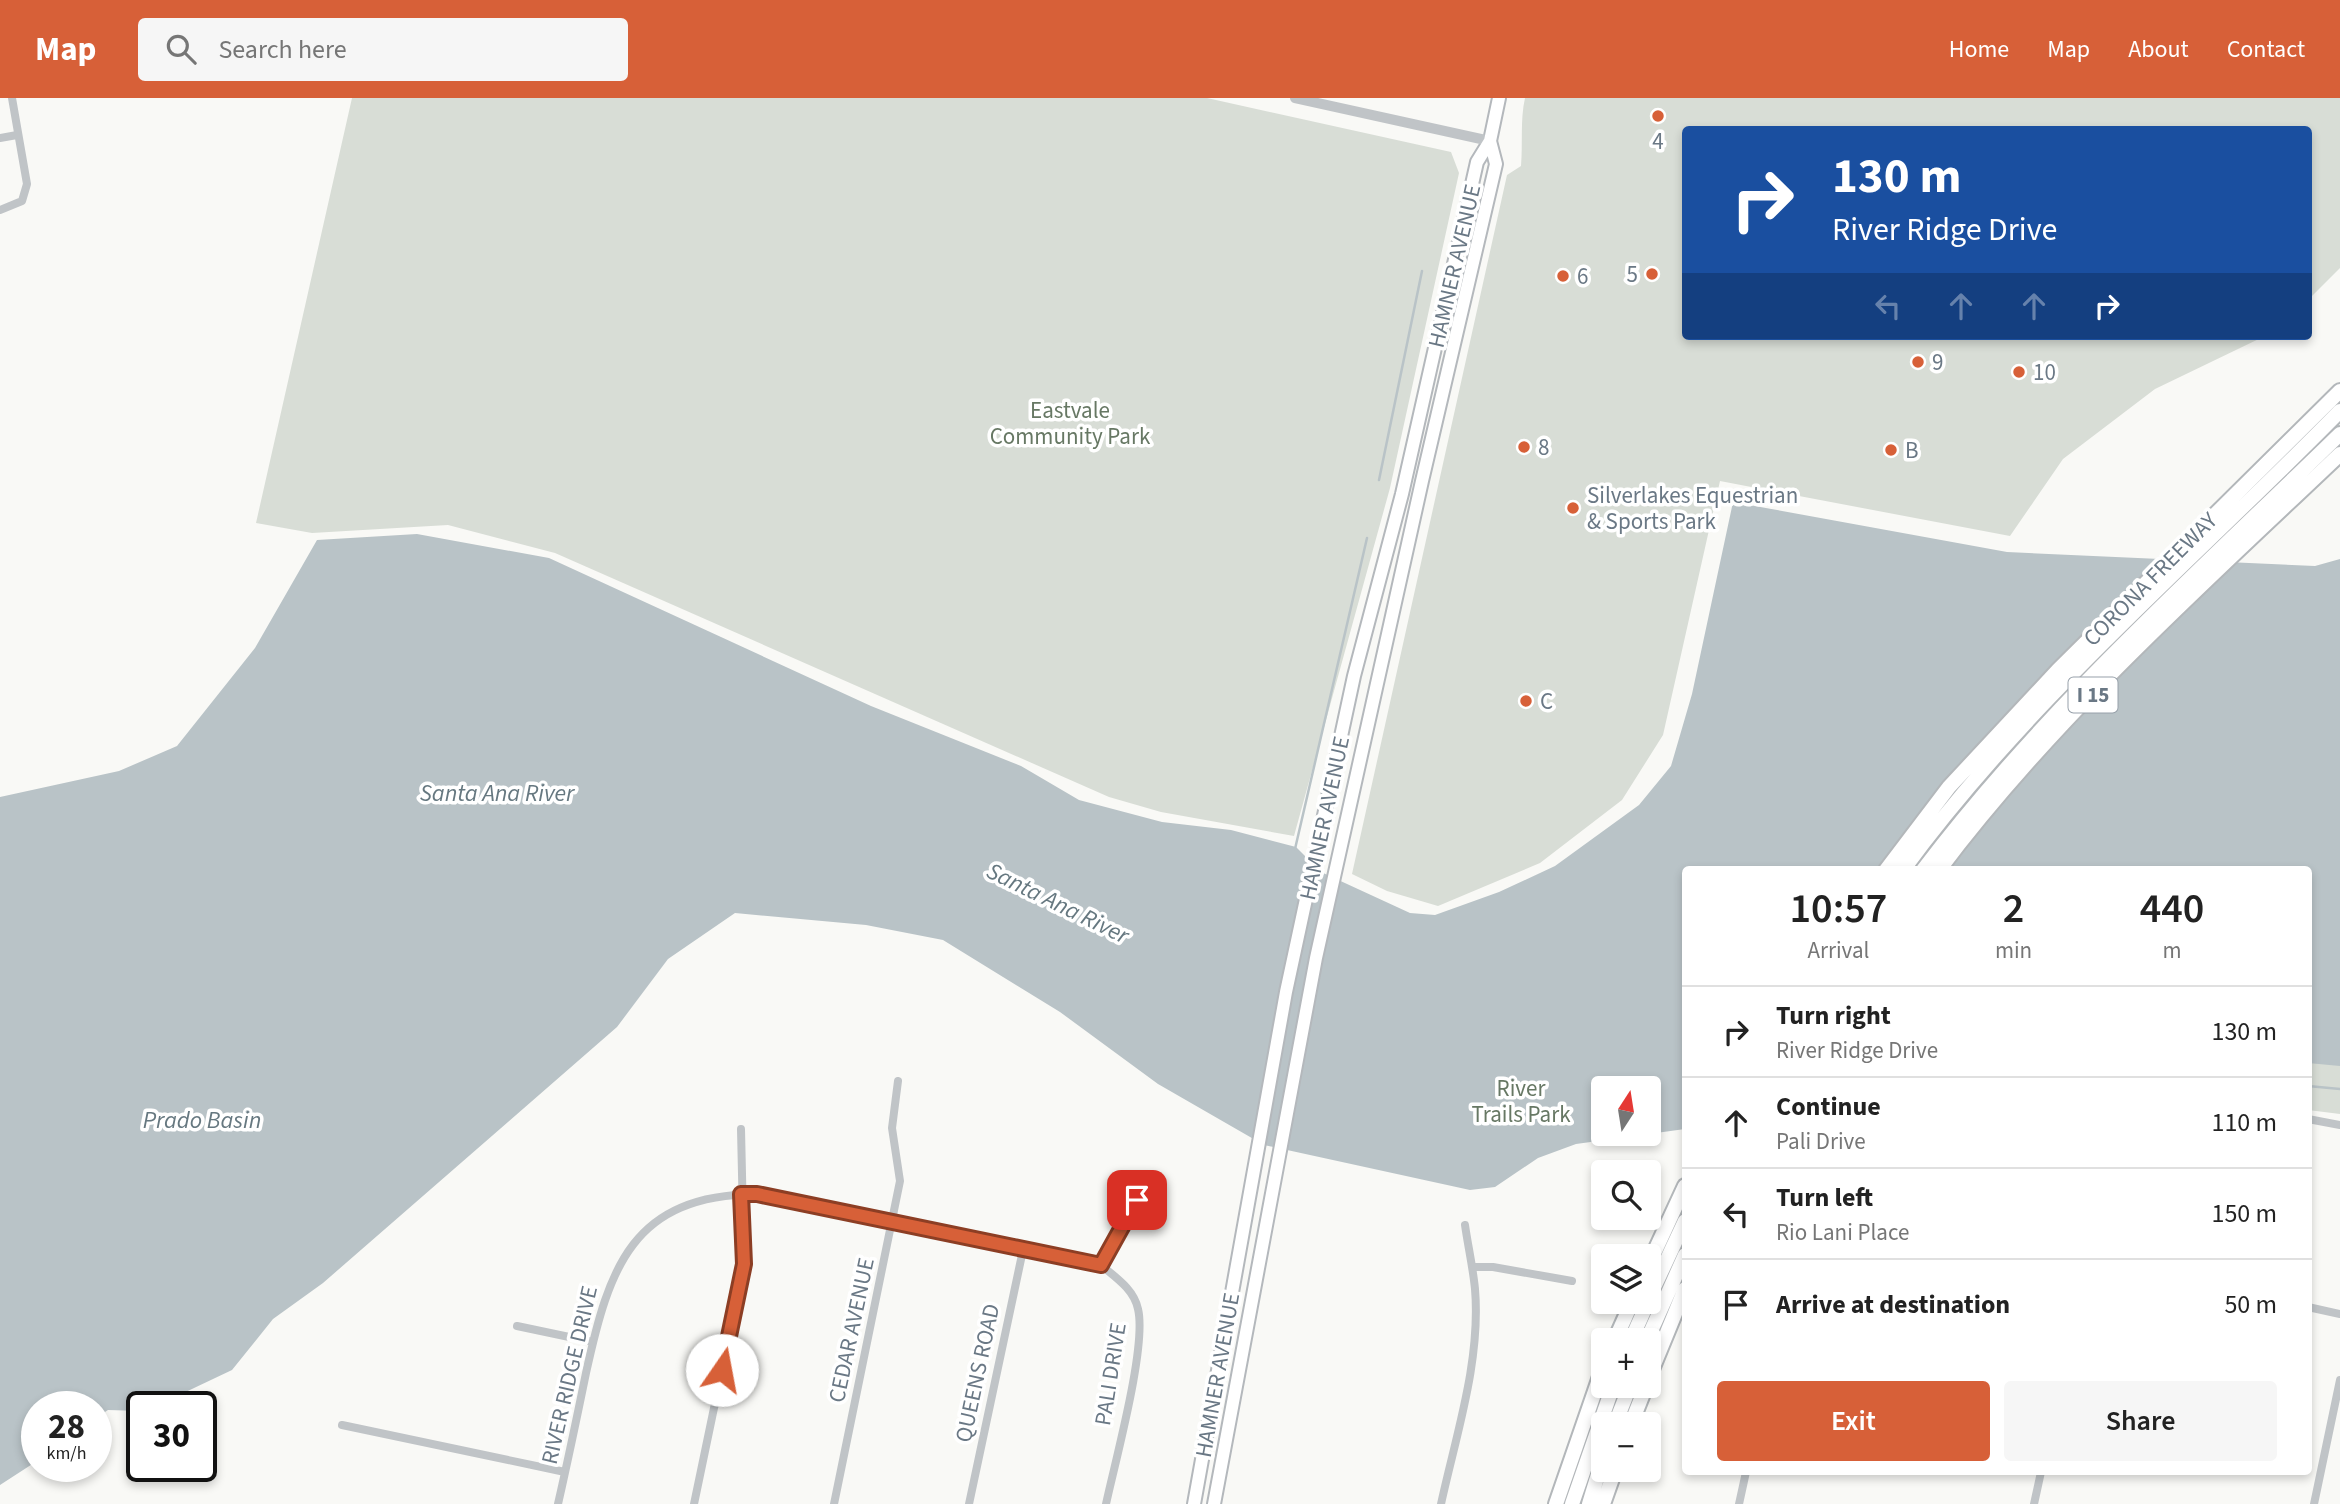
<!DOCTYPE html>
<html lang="en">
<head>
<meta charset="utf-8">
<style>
	:root { --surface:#fff; --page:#f6f6f6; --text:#222; --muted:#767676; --line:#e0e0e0; --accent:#d76038 }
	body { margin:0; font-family:"Source Sans 3",sans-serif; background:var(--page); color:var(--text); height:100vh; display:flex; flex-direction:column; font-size:26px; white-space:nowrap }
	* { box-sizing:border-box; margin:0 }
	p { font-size:23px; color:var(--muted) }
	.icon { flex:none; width:38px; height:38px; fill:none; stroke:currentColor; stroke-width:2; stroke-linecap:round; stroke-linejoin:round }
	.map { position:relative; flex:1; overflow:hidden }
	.drawer { position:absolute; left:1682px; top:768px; width:630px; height:609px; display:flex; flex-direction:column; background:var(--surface); border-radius:7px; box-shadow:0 4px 10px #0003 }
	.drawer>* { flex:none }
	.hud { position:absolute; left:1682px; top:28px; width:630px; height:214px; border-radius:7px; box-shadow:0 4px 10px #0003; background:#1a4fa0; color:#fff; overflow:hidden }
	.needle { width:46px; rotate:12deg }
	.fabs { position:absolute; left:1591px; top:978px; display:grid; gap:14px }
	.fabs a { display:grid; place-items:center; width:70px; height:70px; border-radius:7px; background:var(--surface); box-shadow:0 4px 10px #0003; font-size:35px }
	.speed { position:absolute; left:21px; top:1293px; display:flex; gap:14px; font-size:35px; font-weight:700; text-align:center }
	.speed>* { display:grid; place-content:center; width:91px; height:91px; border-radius:50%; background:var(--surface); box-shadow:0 4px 10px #0003; line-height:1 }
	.speed small { font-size:18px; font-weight:400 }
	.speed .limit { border:4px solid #111; border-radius:10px; background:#fff; color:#111 }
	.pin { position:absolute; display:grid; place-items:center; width:60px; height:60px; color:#fff; margin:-30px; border-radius:14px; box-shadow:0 4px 10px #0006 }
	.me { position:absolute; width:77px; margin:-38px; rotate:12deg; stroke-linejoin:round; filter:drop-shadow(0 0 5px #0008) }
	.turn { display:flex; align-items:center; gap:24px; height:147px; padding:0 35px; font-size:32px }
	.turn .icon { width:91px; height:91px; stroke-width:2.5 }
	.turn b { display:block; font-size:49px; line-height:60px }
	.lanes { display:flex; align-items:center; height:66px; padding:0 35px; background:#0003; justify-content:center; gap:35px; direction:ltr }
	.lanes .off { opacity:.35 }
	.eta { display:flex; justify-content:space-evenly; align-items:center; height:119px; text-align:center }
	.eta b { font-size:42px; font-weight:600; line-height:49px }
	.primary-button { display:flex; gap:14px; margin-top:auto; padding:14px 35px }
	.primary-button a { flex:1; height:80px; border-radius:7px; background:var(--accent); color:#fff; font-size:28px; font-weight:600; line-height:80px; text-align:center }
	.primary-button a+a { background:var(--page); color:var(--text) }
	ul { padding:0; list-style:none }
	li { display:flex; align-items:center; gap:21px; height:91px; padding:0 35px; border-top:2px solid var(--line) }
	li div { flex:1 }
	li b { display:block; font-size:26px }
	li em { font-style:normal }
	header { display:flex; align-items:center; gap:42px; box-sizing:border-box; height:98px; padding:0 35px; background:var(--accent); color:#fff }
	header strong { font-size:33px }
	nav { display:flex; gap:38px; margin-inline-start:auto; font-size:24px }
	.search { width:490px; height:63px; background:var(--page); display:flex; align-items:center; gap:18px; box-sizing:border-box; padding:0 24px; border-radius:7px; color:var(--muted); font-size:26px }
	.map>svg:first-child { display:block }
</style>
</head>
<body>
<header>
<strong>Map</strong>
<div class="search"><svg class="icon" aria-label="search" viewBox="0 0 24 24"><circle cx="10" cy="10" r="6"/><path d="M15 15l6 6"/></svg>Search here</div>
<nav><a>Home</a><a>Map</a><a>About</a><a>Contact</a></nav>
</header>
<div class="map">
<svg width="2340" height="1406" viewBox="0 0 2340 1406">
	<rect width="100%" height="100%" fill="#f9f9f6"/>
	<path fill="#d8ddd6" d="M352,0H1207L1451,54L1459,75L1390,390L1294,738L1161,714L1109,699L555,455L448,427L312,435L256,425Z
		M1525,0H2340V170L2308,202V32H1685V238H2265L2155,291L2063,361L2010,438L1720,383L1663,637L1622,702L1540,765L1438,808L1387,793L1352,776L1507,77L1521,68C1523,45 1520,22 1525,0Z
		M2340,932V1016L2308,1012V933Z"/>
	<path fill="#b9c3c7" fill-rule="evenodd" d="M1733,404L2007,454L2315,468L2340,461V968L2308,965V772H1685V1031L1576,1046L1538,1060L1495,1089L1470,1092L1264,1047L1158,986L1060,914L943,842L866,827L735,815L668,861L617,929L323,1185L273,1221L232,1272L154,1309H142V1313L108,1312L96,1320V1309H37V1363L0,1387V699L119,673L177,648L255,550L317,442L417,436L549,460L871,608L1021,668L1079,702L1162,724L1231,732L1296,749L1321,774L1410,815L1435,817L1499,794L1555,768L1639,707L1671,668L1692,596ZM1603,990H1648V1036H1603Z"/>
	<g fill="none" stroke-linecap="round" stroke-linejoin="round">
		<path stroke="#b9c3c7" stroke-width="2.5" d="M1379,382L1422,173
			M1295,751L1367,440
			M2308,988L2340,991"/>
		<defs>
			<path id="primary" d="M1194,1406L1286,894L1354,578L1402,396L1477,64L1490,43L1499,0
				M1214,1406L1316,860L1422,383L1496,66L1490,43"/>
			<path id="motorway" d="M1886,772L1949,689L2058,572L2340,293
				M1903,772C2029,600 2192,464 2340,313
				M1923,772C2045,611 2196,476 2340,336
				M1939,772C2053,620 2202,487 2340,356
				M1648,1168L1685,1088
				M1648,1202L1685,1123
				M1615,1242L1632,1204
				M1631,1242L1648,1204
				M1647,1242L1685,1157
				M1648,1281L1685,1191
				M1615,1326L1630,1288
				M1631,1326L1646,1288
				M1556,1406L1603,1270
				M1572,1406L1613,1288
				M1589,1406L1603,1360
				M1603,1406L1615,1372"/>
		</defs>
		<use href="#primary" stroke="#b4b8bc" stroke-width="16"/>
		<use href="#motorway" stroke="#b3b7ba" stroke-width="18"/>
		<path stroke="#c0c4c7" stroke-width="8" d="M0,40L17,37
			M0,112L22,103L27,86L12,0
			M2308,1021L2340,1027
			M1101,1167L1137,1103
			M1472,1169H1493L1572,1183
			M2308,1209L2340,1216
			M517,1228L593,1244
			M342,1327L565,1374
			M558,1406C568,1362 577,1319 586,1275C609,1170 632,1097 757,1096L1101,1167C1115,1179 1134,1191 1138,1211C1147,1248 1115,1364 1106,1406
			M694,1406L744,1166L741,1031
			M834,1406L900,1083L892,1030L898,983
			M969,1406L1023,1152
			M1441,1406C1456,1337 1481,1263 1475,1191C1473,1170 1468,1148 1465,1127
			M1739,1406L1746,1374
			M2034,1406L2041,1374
			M2314,1406L2340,1282"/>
		<path stroke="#c0c4c7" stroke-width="10" d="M1295,0L1490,43"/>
		<use href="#primary" stroke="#fff" stroke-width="12"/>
		<use href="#motorway" stroke="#fff" stroke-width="14"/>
	</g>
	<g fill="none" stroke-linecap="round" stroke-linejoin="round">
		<defs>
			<path id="route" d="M722,1272L744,1166L741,1096H757L1101,1167L1137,1102"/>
		</defs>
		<use href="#route" stroke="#8c3e24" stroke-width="18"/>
		<use href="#route" stroke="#d76038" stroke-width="12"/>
	</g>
	<g fill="#d76038" stroke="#fff" stroke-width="2.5">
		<circle cx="1658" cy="18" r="7"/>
		<circle cx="1652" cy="176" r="7"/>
		<circle cx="1563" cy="178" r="7"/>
		<circle cx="1918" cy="264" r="7"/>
		<circle cx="2019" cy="274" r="7"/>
		<circle cx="1524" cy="349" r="7"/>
		<circle cx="1891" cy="352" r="7"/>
		<circle cx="1573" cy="410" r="7"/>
		<circle cx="1526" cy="603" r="7"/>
	</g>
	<g text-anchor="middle" stroke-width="7" stroke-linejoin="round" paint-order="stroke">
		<rect fill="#fff" stroke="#97a0aa" stroke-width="2" x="2068.5" y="579.5" width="49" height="35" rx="5"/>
		<g font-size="21" font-weight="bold" fill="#6a7885">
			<text x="2093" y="604">I 15</text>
		</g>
		<g font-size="23" fill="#6a7885" stroke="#fff" text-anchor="start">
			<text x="1658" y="51" text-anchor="middle">4</text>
			<text x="1638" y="184" text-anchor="end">5</text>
			<text x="1577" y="186">6</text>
			<text x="1932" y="272">9</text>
			<text x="2033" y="282">10</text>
			<text x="1538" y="357">8</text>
			<text x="1905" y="360">B</text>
			<text x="1587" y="405">Silverlakes Equestrian<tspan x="1587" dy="26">&amp; Sports Park</tspan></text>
			<text x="1540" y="611">C</text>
		</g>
		<g font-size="23" fill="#6a7885" stroke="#fff">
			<text transform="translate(1454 168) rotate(-77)" y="8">HAMNER AVENUE</text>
			<text transform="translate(2150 481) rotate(-45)" y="8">CORONA FREEWAY</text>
			<text transform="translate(1324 720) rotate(-78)" y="8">HAMNER AVENUE</text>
			<text transform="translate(851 1232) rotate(-78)" y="8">CEDAR AVENUE</text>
			<text transform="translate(977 1275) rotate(-78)" y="8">QUEENS ROAD</text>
			<text transform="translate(1110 1276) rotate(-81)" y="8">PALI DRIVE</text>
			<text transform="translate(569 1277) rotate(-77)" y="8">RIVER RIDGE DRIVE</text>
			<text transform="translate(1217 1277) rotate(-80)" y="8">HAMNER AVENUE</text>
		</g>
		<g font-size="23" fill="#677864" stroke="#fff">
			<text x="1070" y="320">Eastvale<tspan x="1070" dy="26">Community Park</tspan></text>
			<text x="1521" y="998">River<tspan x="1521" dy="26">Trails Park</tspan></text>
		</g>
		<g font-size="24" font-style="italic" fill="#667880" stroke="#fff">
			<text x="497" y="703">Santa Ana River</text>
			<text transform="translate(1058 805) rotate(26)" y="8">Santa Ana River</text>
			<text x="202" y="1030">Prado Basin</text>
		</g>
	</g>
</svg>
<div class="fabs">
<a><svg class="needle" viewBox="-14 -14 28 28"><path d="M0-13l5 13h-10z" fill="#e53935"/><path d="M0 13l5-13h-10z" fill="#767676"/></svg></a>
<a><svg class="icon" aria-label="search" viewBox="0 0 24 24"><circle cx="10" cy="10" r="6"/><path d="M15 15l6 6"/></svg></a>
<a><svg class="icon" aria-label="layers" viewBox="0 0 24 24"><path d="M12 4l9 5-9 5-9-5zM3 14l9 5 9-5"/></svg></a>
<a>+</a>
<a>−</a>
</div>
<div class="speed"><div>28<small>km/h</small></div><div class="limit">30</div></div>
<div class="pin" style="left:1137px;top:1102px;background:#d93025"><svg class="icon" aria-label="arrive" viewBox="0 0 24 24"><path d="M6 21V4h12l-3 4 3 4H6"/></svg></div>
<svg class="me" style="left:722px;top:1272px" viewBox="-20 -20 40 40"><circle r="19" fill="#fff"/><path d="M0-13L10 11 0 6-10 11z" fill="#d76038"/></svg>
<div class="hud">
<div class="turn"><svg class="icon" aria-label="right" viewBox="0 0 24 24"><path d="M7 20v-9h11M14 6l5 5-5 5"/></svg><div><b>130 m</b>River Ridge Drive</div></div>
<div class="lanes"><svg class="icon off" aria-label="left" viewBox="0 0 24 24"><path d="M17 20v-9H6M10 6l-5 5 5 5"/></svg><svg class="icon off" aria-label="ahead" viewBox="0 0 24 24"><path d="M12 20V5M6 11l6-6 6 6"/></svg><svg class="icon off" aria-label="ahead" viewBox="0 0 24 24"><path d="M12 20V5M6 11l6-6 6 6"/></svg><svg class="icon" aria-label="right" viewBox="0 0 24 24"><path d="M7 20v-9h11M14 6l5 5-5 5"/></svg></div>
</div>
<section class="drawer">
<div class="eta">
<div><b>10:57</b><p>Arrival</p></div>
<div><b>2</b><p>min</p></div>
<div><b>440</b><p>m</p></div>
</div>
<ul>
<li><svg class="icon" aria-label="right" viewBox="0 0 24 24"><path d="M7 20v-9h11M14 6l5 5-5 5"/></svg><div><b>Turn right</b><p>River Ridge Drive</p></div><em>130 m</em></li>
<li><svg class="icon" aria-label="ahead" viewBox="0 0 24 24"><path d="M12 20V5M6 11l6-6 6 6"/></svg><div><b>Continue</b><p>Pali Drive</p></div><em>110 m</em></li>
<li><svg class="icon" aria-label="left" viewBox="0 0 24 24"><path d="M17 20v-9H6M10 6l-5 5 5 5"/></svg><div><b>Turn left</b><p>Rio Lani Place</p></div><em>150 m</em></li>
<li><svg class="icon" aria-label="arrive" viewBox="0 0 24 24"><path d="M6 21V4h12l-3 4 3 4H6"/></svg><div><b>Arrive at destination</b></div><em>50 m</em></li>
</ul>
<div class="primary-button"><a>Exit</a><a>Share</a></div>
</section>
</div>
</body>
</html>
